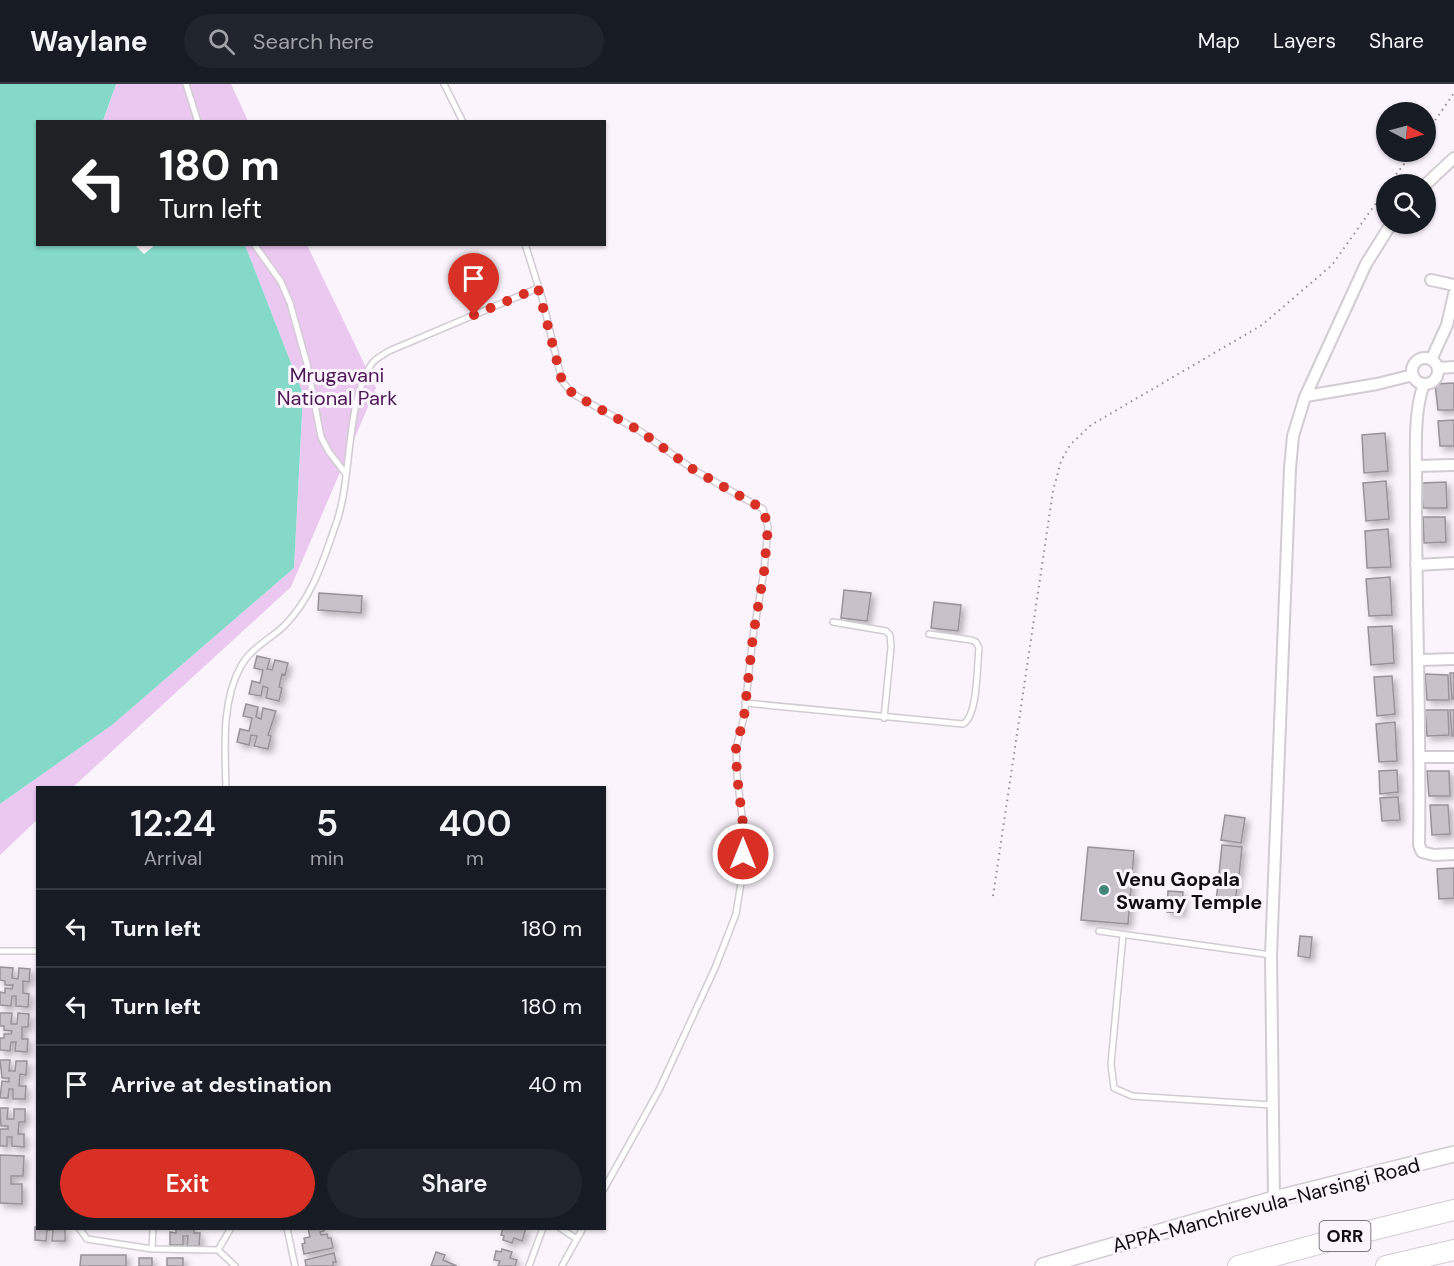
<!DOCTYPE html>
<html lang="en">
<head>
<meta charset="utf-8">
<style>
	:root { --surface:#171b24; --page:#20242c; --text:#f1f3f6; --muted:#9ea1a6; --line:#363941; --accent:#d93025 }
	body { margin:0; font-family:"DM Sans",sans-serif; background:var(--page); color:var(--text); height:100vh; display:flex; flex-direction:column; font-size:22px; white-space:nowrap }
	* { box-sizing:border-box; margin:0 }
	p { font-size:20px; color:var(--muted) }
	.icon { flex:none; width:33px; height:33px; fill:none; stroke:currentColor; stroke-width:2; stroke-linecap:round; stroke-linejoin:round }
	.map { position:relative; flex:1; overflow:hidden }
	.drawer { position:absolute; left:36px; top:702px; width:570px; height:444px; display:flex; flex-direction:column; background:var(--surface); border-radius:0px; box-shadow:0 2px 4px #0004 }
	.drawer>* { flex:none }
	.guide { position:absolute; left:36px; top:36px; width:570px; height:126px; border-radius:0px; box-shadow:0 2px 4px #0004; background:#202124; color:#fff; overflow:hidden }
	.needle { width:39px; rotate:96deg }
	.controls { position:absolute; left:1376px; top:18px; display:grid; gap:12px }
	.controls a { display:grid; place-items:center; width:60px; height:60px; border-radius:50%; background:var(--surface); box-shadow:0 2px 4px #0004; font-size:30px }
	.pin { position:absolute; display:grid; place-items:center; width:51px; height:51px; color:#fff; margin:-62px -26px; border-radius:50% 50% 50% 0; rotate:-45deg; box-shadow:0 0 6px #0007 }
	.pin .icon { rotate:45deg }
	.me { position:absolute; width:66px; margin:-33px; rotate:0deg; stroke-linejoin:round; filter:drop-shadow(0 0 4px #0008) }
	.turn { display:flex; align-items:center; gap:21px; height:126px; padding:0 24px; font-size:27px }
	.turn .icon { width:78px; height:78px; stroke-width:2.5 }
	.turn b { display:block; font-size:42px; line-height:51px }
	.eta { display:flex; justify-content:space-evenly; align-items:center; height:102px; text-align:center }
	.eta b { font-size:36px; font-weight:600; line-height:42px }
	.cta { display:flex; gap:12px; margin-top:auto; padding:12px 24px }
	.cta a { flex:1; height:69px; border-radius:36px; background:var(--accent); color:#fff; font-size:24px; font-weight:600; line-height:69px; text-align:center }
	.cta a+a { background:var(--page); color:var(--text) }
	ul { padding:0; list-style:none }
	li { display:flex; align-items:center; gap:18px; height:78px; padding:0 24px; border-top:2px solid var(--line) }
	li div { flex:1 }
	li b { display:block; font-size:22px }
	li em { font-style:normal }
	header { display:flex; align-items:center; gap:36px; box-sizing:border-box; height:84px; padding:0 30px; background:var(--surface); border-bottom:2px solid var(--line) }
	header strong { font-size:28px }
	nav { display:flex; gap:33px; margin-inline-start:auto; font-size:21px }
	.search { width:420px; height:54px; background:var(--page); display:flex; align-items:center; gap:15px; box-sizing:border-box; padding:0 21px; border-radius:33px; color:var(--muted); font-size:22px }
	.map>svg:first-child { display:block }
</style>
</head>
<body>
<header>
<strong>Waylane</strong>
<div class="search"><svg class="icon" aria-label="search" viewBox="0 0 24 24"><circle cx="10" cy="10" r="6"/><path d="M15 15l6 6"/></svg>Search here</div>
<nav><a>Map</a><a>Layers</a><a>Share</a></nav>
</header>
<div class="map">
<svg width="1454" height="1182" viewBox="0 0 1454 1182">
	<defs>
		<filter id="shadow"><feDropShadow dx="4" dy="4" stdDeviation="3" flood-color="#0004"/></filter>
	</defs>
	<rect width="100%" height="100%" fill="#fcf4fd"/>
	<path fill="#eac8f0" d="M116,0H231L248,37L103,38Z
		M245,161H307L376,304L291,503L73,703L38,704L37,736L0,771V720L112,641L294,484L303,310Z"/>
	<path fill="#84d9c9" d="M0,0H116L103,37L38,38V160L135,161L144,170L155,161H245L303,310L294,484L112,641L0,720Z"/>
	<path fill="#c8c1ca" stroke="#99929a" stroke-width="1.5" filter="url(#shadow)" d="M1454,299V326H1438L1435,300Z
		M1454,336V362H1440L1438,337Z
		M1385,349L1388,387L1364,389L1362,351Z
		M1386,397L1389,435L1366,437L1363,399Z
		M1446,398L1447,424H1423L1421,399Z
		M1423,433H1445L1446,458L1424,459Z
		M1388,445L1391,483L1367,484L1365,447Z
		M1390,493L1392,531L1369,532L1366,495Z
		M844,506L871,509L867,537L841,534Z
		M319,509L362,512L361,529L318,526Z
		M934,518L961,521L958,547L931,544Z
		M1392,542L1394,579L1371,581L1368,543Z
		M257,572L270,575L267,585L272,586L275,576L288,579L285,591L282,590L279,603L282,604L279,617L266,614L268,604L263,602L261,612L249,610L252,597L260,599L263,586L254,584Z
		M1450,589H1454V615H1452Z
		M1425,590L1448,591L1449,616H1427Z
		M1392,592L1395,630L1377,632L1374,593Z
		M246,620L258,623L256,633L261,635L263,624L276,627L268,651L271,652L268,665L254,662L257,652L251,651L249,661L237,658L240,645L249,647L252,634L243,632Z
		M1425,626H1448L1449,651L1427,652Z
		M1450,626H1454V652H1452Z
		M1395,638L1397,677L1379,678L1376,640Z
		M1397,686L1398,708L1380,710L1379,687Z
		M1427,687H1449L1450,712H1429Z
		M1398,713L1400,736L1382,737L1380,714Z
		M1430,721H1448L1450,750L1432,751Z
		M1225,731L1245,734L1241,759L1221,756Z
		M1222,761L1242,763L1239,792L1219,790Z
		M1088,763L1134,767L1128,840L1081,836Z
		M1454,784V814L1439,815L1437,785Z
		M1219,792L1238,794L1235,819L1216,817Z
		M1168,807L1183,808L1182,829L1167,828Z
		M1300,852L1312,853L1310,874L1298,872Z
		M0,883L13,884L12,894L18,895L19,884L30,885L29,898L23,897V909L29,910L28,923L16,922V912H12L11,922L0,921V908L5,909V904L12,905L13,901H5V897L0,896Z
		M0,929H12L11,940H17L18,929L29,930L28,943H22V955H28L27,968L15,967L16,958H11L10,967L0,966V954H4V950H11L12,947L4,946V942H0Z
		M0,976H10L9,987H15L16,977H27L26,991L20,990L19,1002H26L25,1015H13V1005H9L8,1014H0L2,997L9,998V994H2Z
		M0,1024H8L7,1035H14V1025H25V1038H19L18,1050H24V1063L12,1062V1053H7V1062H0V1045H8V1042H1Z
		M0,1071L24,1072L23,1092H11V1100H22V1120L0,1119Z
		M35,1143L65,1144V1157H52L53,1146H47L46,1157L35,1156Z
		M176,1144H194V1149H200L199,1162H187L188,1152H183V1161H170V1148L176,1149Z
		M308,1144H324V1147L320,1148L321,1151L327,1150L328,1154H331L333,1164L304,1170L302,1160L305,1159L304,1154L310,1153Z
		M503,1144H526L522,1157L514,1154L512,1159L503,1156L504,1152L501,1151Z
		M502,1165L512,1168L510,1174L517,1176L515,1182H498L500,1177L494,1176L496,1167L501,1168Z
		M436,1168L445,1171L443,1176L457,1182H431Z
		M334,1169L336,1178H333V1182H306L305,1176Z
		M81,1171H126V1182H80Z
		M139,1174H152V1182H139Z
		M167,1174H183V1182H167Z"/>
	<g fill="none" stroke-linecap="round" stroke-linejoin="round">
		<defs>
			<path id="service" d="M186,0L198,38
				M444,0L463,38
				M254,160L281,198L290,219L307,280L321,353L329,368L346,390
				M525,160L542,214L562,297L573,310L640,347L694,386L763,425L768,443L764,487L753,552L744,633L736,664L737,692L744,748L742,792L736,830L715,884L659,1006L604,1105
				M833,538L886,547L890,551L891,563L884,634
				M745,619L963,640C978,632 977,581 979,564L976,558L971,556L929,550
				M226,704C225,664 221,618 241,582C251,564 269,556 284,542C313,513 324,474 337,437C352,393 346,318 371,281C374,275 383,271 389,267L538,204
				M1099,847L1271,871
				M1123,851L1111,980L1114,1004L1132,1012L1272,1021
				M0,867H38
				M79,1144L87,1155L152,1165L218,1166L235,1182
				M287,1144L295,1182
				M560,1144L577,1155
				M152,1165L153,1144
				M218,1166L231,1144
				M529,1182L543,1144
				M562,1182L583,1144"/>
			<path id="minor" d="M1425,101L1454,74
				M1431,196L1454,201
				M1412 287a13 13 0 1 1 26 0a13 13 0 1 1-26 0Z
				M1431,276L1447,241L1454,210
				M1438,284L1454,283
				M1424,300C1412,330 1417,381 1416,414C1416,530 1421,645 1419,761L1422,768L1434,771L1454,770
				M1306,312L1377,300L1413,291
				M1417,382L1454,381
				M1416,481L1454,479
				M1420,576L1454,575
				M1421,673H1454
				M1274,1115L1271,871L1290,384L1293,352L1305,313L1366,180L1391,140"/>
			<path id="secondary" d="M1043,1182L1274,1115L1454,1070"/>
			<path id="motorway" d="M1238,1182L1344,1153L1454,1126
				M1386,1182L1454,1166"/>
		</defs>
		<use href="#service" stroke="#d2cbd3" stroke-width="8"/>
		<use href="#minor" stroke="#d2cbd3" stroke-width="14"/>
		<use href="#secondary" stroke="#d2cbd3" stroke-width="18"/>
		<use href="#motorway" stroke="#d2cbd3" stroke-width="22"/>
		<path stroke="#928c92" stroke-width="2" stroke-dasharray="1.5 4.5" stroke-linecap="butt" d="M1425,51L1454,9
			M1389,100L1413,68
			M993,812L1053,407L1061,377L1070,361L1091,341L1262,241L1332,181L1386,105"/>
		<use href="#service" stroke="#fff" stroke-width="5"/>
		<use href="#minor" stroke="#fff" stroke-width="10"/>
		<use href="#secondary" stroke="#fff" stroke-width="15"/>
		<use href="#motorway" stroke="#fff" stroke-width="20"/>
	</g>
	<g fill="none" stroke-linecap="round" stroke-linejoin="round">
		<path stroke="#d93025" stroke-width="10" stroke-dasharray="0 18" d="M474,231L538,204L562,297L573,310L640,347L694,386L763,425L768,443L764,488L753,552L744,633L736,664L737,692L744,748L743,770"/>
	</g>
	<circle fill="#428679" stroke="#fcf4fd" stroke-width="2" cx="1104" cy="806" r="6"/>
	<g text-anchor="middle" stroke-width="6" stroke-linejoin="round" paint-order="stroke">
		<rect fill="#fcf4fd" stroke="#575257" stroke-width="1.5" x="1319.5" y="1137" width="51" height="30" rx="4.5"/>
		<g font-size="18" font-weight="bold" fill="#100d10">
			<text x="1345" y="1158">ORR</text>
		</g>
		<g font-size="20" fill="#4b1754" stroke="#fcf4fd">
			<text x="337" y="298">Mrugavani<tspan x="337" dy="23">National Park</tspan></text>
		</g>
		<g font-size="20" font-weight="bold" fill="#100d10" stroke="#fcf4fd" text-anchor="start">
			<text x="1116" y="802">Venu Gopala<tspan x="1116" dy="23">Swamy Temple</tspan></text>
		</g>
		<g font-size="20" fill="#100d10" stroke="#fcf4fd">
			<text transform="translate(1266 1121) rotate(-15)" y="7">APPA-Manchirevula-Narsingi Road</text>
		</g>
	</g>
</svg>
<div class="controls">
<a><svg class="needle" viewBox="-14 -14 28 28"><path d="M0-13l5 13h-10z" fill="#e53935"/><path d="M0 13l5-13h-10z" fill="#9ea1a6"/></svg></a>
<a><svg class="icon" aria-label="search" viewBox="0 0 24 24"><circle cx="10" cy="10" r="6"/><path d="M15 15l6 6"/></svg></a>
</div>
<div class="pin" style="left:474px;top:231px;background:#d93025"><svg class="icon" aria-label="arrive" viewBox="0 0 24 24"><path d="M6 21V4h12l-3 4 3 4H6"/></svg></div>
<svg class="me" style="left:743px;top:770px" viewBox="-20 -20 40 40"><circle r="17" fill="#d93025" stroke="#fff" stroke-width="3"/><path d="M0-11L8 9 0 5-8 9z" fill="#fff"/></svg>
<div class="guide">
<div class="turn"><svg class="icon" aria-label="left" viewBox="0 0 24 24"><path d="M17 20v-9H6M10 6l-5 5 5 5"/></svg><div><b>180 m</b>Turn left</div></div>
</div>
<section class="drawer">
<div class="eta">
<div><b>12:24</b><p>Arrival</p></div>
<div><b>5</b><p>min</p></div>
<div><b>400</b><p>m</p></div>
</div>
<ul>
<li><svg class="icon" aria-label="left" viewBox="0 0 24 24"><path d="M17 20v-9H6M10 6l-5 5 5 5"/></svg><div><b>Turn left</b></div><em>180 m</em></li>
<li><svg class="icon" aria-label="left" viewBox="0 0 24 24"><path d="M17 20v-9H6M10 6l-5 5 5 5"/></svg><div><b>Turn left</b></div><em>180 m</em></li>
<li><svg class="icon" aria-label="arrive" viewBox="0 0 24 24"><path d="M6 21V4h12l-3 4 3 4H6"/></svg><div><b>Arrive at destination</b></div><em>40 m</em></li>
</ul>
<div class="cta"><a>Exit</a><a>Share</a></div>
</section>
</div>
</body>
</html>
